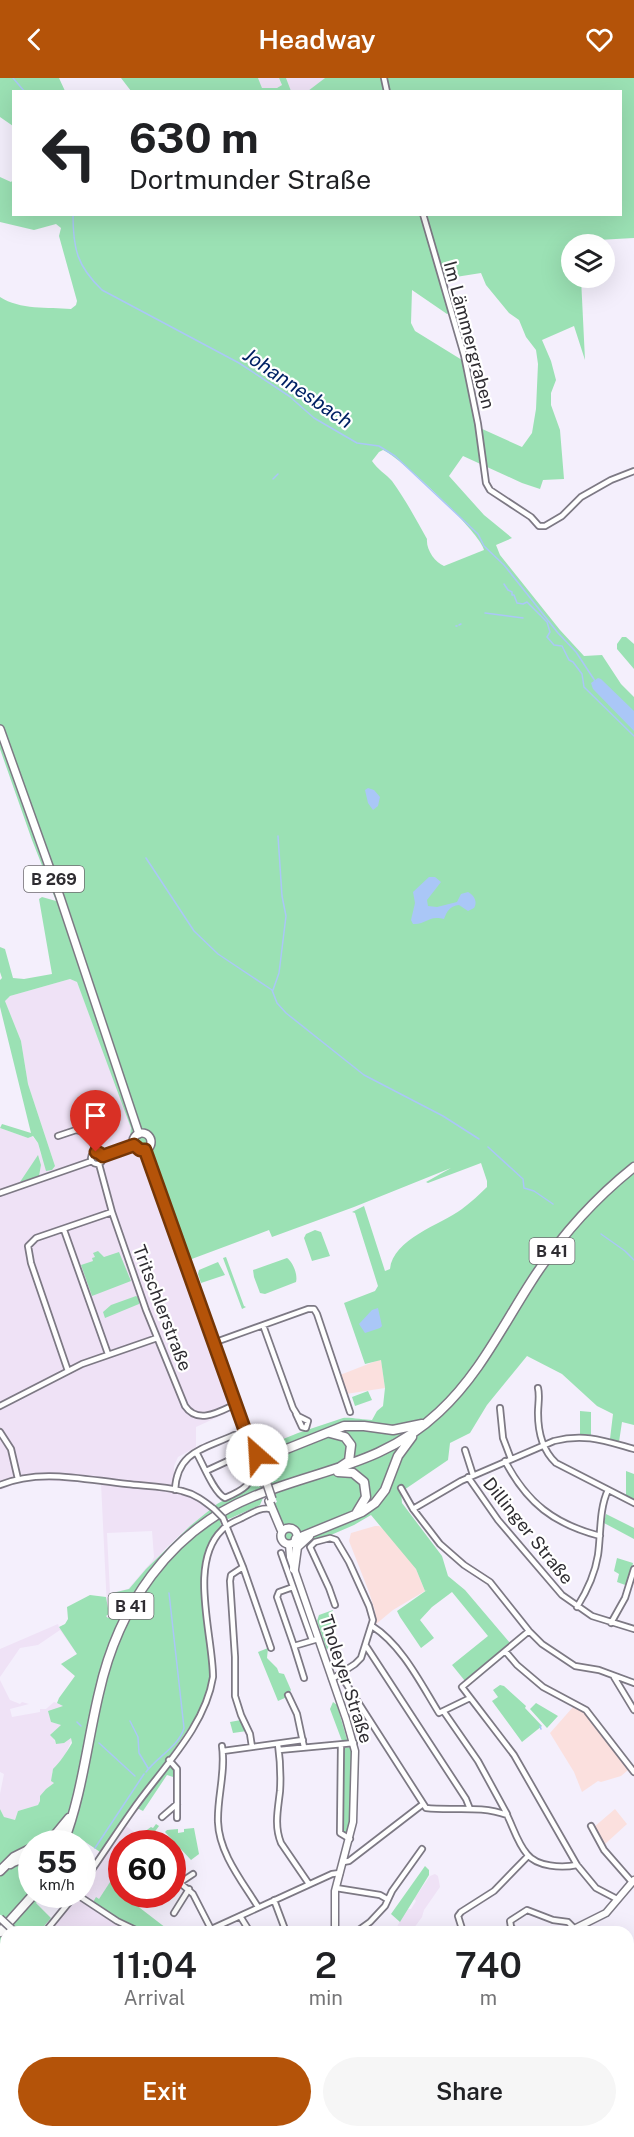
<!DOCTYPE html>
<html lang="en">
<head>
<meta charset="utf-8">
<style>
	:root { --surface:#fff; --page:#f6f6f6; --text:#202124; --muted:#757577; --accent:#b45309 }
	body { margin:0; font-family:"Public Sans",sans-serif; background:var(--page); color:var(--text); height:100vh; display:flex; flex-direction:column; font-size:22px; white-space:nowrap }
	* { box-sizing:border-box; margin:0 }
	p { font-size:20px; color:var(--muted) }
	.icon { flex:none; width:33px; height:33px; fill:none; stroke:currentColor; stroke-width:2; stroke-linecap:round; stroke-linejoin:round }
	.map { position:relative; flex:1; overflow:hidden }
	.sheet { position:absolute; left:0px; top:1848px; width:634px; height:212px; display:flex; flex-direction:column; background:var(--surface); border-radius:18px 18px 0 0; box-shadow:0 6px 24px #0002 }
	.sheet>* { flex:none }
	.banner { position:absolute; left:12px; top:12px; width:610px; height:126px; border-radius:0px; box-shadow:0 6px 24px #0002; background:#fff; color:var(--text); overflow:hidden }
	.tools { position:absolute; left:561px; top:156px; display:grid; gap:12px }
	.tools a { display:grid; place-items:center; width:54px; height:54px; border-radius:50%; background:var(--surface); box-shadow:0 6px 24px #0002; font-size:30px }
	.speed { position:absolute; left:18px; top:1752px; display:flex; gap:12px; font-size:30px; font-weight:700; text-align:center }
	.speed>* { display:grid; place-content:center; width:78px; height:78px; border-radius:50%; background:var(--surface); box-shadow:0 6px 24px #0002; line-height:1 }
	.speed small { font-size:15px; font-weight:400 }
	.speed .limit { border:9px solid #d22; background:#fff; color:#111 }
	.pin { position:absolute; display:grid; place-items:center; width:51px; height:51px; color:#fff; margin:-62px -26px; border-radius:50% 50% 50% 0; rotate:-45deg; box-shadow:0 0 6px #0007 }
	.pin .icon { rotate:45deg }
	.me { position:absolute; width:66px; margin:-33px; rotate:334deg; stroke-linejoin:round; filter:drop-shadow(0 0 4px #0008) }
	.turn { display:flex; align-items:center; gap:21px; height:126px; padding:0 18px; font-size:27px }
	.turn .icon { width:78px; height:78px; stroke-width:2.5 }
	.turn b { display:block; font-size:42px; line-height:51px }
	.eta { display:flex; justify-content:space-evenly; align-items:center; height:102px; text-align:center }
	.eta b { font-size:36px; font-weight:600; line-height:42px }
	.button { display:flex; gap:12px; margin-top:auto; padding:12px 18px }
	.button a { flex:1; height:69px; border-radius:36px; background:var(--accent); color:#fff; font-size:24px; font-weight:600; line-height:69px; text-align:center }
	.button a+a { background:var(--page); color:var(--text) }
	header { display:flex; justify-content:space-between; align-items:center; height:78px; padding:0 18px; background:var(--accent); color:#fff; font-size:27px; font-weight:600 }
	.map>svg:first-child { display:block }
</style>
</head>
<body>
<header><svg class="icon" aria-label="back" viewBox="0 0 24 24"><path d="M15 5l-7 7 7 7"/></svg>Headway<svg class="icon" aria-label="heart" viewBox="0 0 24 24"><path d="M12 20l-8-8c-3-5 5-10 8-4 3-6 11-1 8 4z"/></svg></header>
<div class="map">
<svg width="634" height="2059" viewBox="0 0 634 2059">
	<rect width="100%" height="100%" fill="#f4effc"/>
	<path fill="#efe2f6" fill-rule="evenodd" d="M258,0H279L282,7L277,10H262Z
		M286,0H325L308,14L291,13Z
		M70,901L77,904L101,967L131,1050L130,1059L134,1073L141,1076L145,1084L233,1332L196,1349V1369L178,1379L174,1388V1410L194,1414L217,1426L190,1448L166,1470L129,1511L114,1517L115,1525L109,1526L113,1538L93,1594L51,1644L62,1647L52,1655L56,1666L71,1660L72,1661L63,1682L52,1694L54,1705L46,1711L38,1727L18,1733L15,1742H10L4,1739L0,1731V1716L4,1696L0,1694V1602L10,1622L20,1626L22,1624L29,1626L10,1631L12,1639L40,1634V1631H46L54,1624L57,1625L75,1598L61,1586L77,1576L60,1552L38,1567L20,1570L0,1599V1571L58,1546L59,1549L107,1530L101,1405L31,1402L18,1405L0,1412V1050L28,1060L32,1058L38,1065L41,1077L55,1088L28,1006L21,963L5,923L10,918ZM152,1453L154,1479L152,1483L128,1511L110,1515L107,1455Z
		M123,1746L141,1759L136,1765L122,1766L121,1787L96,1826L118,1841L145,1854H39L71,1817L82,1816L83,1802Z
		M435,1796L438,1798L440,1809L424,1832L422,1839L411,1854H394L407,1831H411L416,1823L414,1821L430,1798Z
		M6,1902V1938L4,1940L0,1936V1905Z"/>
	<path fill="#fbe0de" d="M381,1281L385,1310L346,1316L340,1297Z
		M375,1448H379L394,1460L416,1491L425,1513L393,1532L376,1546L375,1533L369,1514L349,1463L351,1455Z
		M573,1629L583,1634L595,1646L628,1692L621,1698L601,1704L598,1703L582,1714L574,1694L550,1655Z
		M615,1731L627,1746L604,1767L594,1749Z"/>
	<path fill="#9be1b4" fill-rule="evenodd" d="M0,0H59L65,13L14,14L13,48L0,39Z
		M121,0H258L262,10H277L282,7L279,0H286L291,13H131Z
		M325,0H634V160L579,163V166H572V200H581L585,282L574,248L542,262L551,283L556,302L551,315V327L560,352L564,401L543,402L540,411L522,405L463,378L449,398L484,437L512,460L496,467L500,477L560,552L584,578L602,577L621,606L634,619V1347L622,1344L619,1364L610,1361L613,1336L597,1328L562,1296L527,1278L487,1327L470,1355L450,1365L448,1382L401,1414L402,1425L442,1478L448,1498L465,1512L510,1565L465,1603L452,1587L488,1558L452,1514L432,1529L420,1542L434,1560L421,1570L400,1539L397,1533L427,1512L425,1513L416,1491L371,1437L354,1447L287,1476L269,1428L277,1424L274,1416L263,1420L260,1427L231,1440L228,1441L225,1438L220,1441L221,1448L207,1469L201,1496L210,1581L209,1611L201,1632L103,1776L78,1759L74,1765L32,1766V1816L41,1817L36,1825L51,1840L39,1854H6V1902L0,1905V1731L4,1739L15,1742L18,1733L38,1727L40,1723V1718L46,1711L54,1705L51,1703L53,1691C61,1683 66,1675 72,1665L71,1660L64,1665L56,1666L55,1662L50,1657L61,1647L51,1644L48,1633L63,1628L57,1625L59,1620L75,1598L61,1586L77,1576L59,1549L65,1546L68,1541L67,1529L90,1517L106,1519L109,1536L106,1538L108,1540L113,1538L109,1526L115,1525L114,1517L108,1516L129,1511L146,1491L190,1448L217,1426L244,1411L254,1401L259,1406L268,1403C266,1388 280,1380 261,1370L298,1355L343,1340C349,1339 364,1342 372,1342L377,1333L383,1328L385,1310L381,1282L365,1286L344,1225L375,1213L378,1208L355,1135L352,1134L364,1128L385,1193L390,1191C393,1161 440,1147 462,1131C471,1124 479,1117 487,1109V1103L481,1085L428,1105L426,1104L451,1090L354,1129L272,1159L269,1152L181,1185L145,1083L141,1076L130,1072L128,1064L130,1059L131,1050L77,904L70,901L10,918L5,923L21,963L28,1006L55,1088L52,1092L46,1093L38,1065L33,1058L28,1060L0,1050L2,1046L31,1055L0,929V902L2,900L0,894V869L5,871L13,900L24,901L52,896L39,821L42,819L56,823L32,762L0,671V219C20,232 48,229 71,231L76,227L77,223L59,158L61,150L56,146L34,152L0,144V99L11,104L13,102L14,136H621V14L308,13ZM481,195L486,207L509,235L519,242L526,259L536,272L538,286L536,331L532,355L522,369L480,350L465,276L443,201ZM412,212L447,236L449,235L462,282L415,253L411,245ZM383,372C402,381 480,454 484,472L444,488C435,484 426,472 427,461C416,441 405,421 392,403C386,396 377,391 372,383L379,374Z
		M622,559H626L634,566V591L617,571V566Z
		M38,1077L41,1087L39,1098L20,1104Z
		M315,1152L321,1154L330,1178L312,1183L304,1160L306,1156Z
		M98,1173L104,1179L119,1174L131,1203L92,1218L81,1187L93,1183L92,1180L95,1179L93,1175Z
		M226,1179L244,1228L246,1229L242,1231L223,1180Z
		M287,1180C293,1184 298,1197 296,1204L265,1216L260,1215L254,1199L253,1192Z
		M218,1184L225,1197L201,1205L198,1196L199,1192Z
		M136,1218L139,1220V1226L105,1240L103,1234L111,1227Z
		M368,1313L372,1322L355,1328L352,1319Z
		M580,1333L591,1334V1357L580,1356Z
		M626,1393L634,1396V1422L626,1418Z
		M606,1436L634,1450V1461L604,1445Z
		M617,1480L633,1485L628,1508L617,1504L619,1496L614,1493Z
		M333,1532L330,1539L334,1557L327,1572L317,1543L319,1537Z
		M268,1570L267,1580L277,1590L279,1595L284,1596L291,1612L287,1619L278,1623L258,1574Z
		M500,1607L504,1608L526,1628L525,1630L542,1648L522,1664L492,1623L498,1619L493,1612Z
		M333,1624L337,1627L348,1665L344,1666L342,1663L330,1631Z
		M536,1625L558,1638L547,1650L530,1631Z
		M241,1642L247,1653L233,1655L230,1644Z
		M352,1669C356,1697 355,1730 348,1758L341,1755L343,1672L344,1670Z
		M172,1689L175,1693L173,1699L167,1697L143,1733L137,1730L168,1690Z
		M156,1746L159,1748L148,1763L151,1765H136L144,1754L151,1749L153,1750Z
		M194,1750L199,1776L191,1782L165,1754L167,1752L178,1751V1755L184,1754V1751Z
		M121,1787V1807L118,1813L166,1850L165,1854H145L118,1841L93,1824L96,1819L99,1821Z
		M425,1788L429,1792V1797L400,1844L391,1836Z
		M634,1882V1941L629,1944V1884Z
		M0,1936L4,1940L6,1938V2011L0,2009Z
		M37,2054H83L79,2059H39Z"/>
	<path fill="#aac7f7" d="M598,600L601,601L634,633V653L593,611L591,605Z
		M368,710L374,712L380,719L378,728L373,732L368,725L365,712Z
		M429,799H435L441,804L427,822L428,828L437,829L457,824L461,816L468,814C474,817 478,824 474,830L468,833L459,827C450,828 447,833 444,841C427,837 427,847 413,846L411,842L415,825L413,814Z
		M378,1230L382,1248L380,1250L365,1255L359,1246L372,1232Z"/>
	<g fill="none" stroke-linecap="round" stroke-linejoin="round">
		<path stroke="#aac7f7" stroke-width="1.5" d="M13,0L25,14
			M73,136C73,171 77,188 102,212L239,285L289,318L314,340L357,365L379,368L395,378L478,456L484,468L504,487L558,555L576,574L595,603
			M273,401L278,396
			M504,506L508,512L512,514V517H514L517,525L523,526L527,524L547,544L550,554L547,559L554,567L562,568L569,582L573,584L582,596L584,609L634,658
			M485,535L523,540
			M459,547L461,546
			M456,548H457
			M146,780L194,853L218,876L272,912L277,925L286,935L364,997L443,1038L479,1061
			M273,912L279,895L286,838L282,818L278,758
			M488,1069L523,1101L524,1110L534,1113L553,1126
			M601,1156L625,1173L634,1182
			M130,1643L138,1659L139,1675L148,1690
			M77,1644L81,1648
			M540,1648L541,1651
			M99,1665L135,1698
			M146,1694C157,1679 179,1668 184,1650L169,1515
			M95,1770L144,1696
			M628,1938L634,1933L630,1897V1893L634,1891
			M579,2054L583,2059"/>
		<path stroke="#aac7f7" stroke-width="6" d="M0,1984L6,1987
			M49,2054L50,2059
			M486,2059L493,2054"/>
		<defs>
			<path id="street" d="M384,0L387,14
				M423,136L464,277L478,346L486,405L490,412L531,439L539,448H545L562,438L581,419L611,402L634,393
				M58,1058L76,1052L86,1054L92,1062L96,1074
				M91 1080a6 6 0 1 1 12 0a6 6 0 1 1-12 0Z
				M103,1078L134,1067
				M99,1086L112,1134L146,1232L185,1328C198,1347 219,1334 236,1326
				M0,1115L92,1083
				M64,1152L108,1276
				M263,1247L293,1330L298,1338L308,1343L306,1350L302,1349L296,1336
				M213,1265L308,1231H314L317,1236L350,1334
				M68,1293L31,1185L28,1168L36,1160L112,1134
				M538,1310C540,1318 538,1326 538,1335C538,1353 542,1372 556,1385L634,1425
				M0,1328L82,1286L157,1260
				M500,1330L503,1360L511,1381
				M0,1354L11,1371L18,1401
				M465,1372L473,1397
				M505,1383C527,1425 554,1446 600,1458
				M206,1393L245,1375
				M468,1399L498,1442L562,1517L592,1538L634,1551
				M0,1407C40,1390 86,1402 127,1406C145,1408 165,1408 182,1413C195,1416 204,1423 214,1431
				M401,1410L413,1431L440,1466L464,1487L490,1504L529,1553L542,1566L575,1588L599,1592L634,1605
				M175,1412C177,1373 204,1371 234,1357L239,1358C245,1371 258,1395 246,1408C241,1413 232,1417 225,1420C214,1415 203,1386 196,1374
				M413,1431L461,1403L554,1363C585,1355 605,1363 634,1371
				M223,1440L243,1489L271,1570
				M281,1475L312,1562
				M243,1489L231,1497L230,1503L235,1579V1618L241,1637L250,1656L252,1669
				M293,1509L279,1514L277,1519L294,1568
				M577,1529C587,1513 595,1496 598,1477C601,1456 599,1431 608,1412
				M611,1545L625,1520L634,1491
				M372,1548C402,1567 421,1606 439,1635L470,1620
				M529,1553L462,1609L514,1677L577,1787L596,1810L617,1821
				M366,1568L466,1721L470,1731
				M506,1574L517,1587L543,1609L586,1632L634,1694
				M340,1596L426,1730C454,1733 480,1727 507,1737C513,1749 518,1766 527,1776C537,1789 562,1790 577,1787
				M614,1599L634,1632
				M304,1600L294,1568L318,1561
				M332,1601L355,1586L361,1580L373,1542L369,1528L349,1484L336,1462L330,1460L315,1464L310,1469L329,1510L335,1527
				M288,1617L297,1636L304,1669
				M444,1634L478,1683L507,1736
				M278,1666C280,1681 281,1697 280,1713C278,1731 274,1748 281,1765L309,1806
				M341,1667L340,1755L350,1761
				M222,1668C226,1694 217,1719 218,1744C219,1775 242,1803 258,1829
				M279,1672L354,1665
				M223,1673L303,1662
				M169,1682L177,1691V1740
				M162,1739L177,1726
				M591,1748L604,1772L632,1804
				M343,1784L349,1783L423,1726
				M172,1798L193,1816L211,1851
				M181,1804L193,1796
				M82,1806C99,1782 115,1757 132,1733C161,1691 205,1650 213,1599C213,1557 188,1485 222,1452C227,1446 235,1443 242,1440C252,1435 260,1429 271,1431
				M336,1810L380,1817L387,1821
				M76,1816L117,1843L140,1854
				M274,1822L286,1854
				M174,1835L189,1811
				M240,1838L250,1854
				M45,1854L76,1816
				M205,1854L332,1796L340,1795
				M356,1854L370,1844L385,1828L392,1813L422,1771
				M463,1854L458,1838L461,1834L494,1813L528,1778
				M516,1854L511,1849L510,1843L527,1832L553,1842L568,1844L574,1850"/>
			<path id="secondary" d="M289,1466L290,1479L346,1641L355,1673L353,1744L335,1813V1854
				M568,1854L606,1835L634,1802
				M628,2017L634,2020
				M59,2054L62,2059
				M427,2054L430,2059
				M540,2054L546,2059
				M345,2059L364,2054
				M629,2059L634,2055"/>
			<path id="primary" d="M0,651L60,819L139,1056
				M133 1064a9 9 0 1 1 18 0a9 9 0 1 1-18 0Z
				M145,1072L247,1358L257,1377
				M254 1383a8 8 0 1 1 16 0a8 8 0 1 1-16 0Z
				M259,1391L263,1405
				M269,1423L282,1454
				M281 1458a8 8 0 1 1 16 0a8 8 0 1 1-16 0Z"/>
			<path id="highway" d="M330,1355L345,1359L351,1367L349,1383L340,1389
				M266,1376L279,1374L344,1348H364L393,1352L422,1346
				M338,1394L353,1395L364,1404L366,1419L357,1434
				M296,1461L362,1434L375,1425L385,1412L398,1378L412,1359
				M294,1491L297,1469L309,1458
				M42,1766L55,1757L69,1740
				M63,1766C82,1717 87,1665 99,1615C118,1529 169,1453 252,1419C320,1391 383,1387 439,1334C479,1297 502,1249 531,1204C559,1160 594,1121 634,1089
				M10,1786C18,1781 24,1780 32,1786
				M0,1793L14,1779L32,1770
				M0,1854L34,1816
				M0,1894L6,1889"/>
		</defs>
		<use href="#street" stroke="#7d7984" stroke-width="8"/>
		<use href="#secondary" stroke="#7d7984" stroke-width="9"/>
		<use href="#primary" stroke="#7d7984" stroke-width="10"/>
		<use href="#highway" stroke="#7d7984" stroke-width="11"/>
		<use href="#street" stroke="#fff" stroke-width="4.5"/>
		<use href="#secondary" stroke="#fff" stroke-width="6"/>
		<use href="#primary" stroke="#fff" stroke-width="7"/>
		<use href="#highway" stroke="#fff" stroke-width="8"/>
		<path stroke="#5a575e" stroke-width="1.5" stroke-dasharray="12 6" stroke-linecap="butt" d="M628,1999L634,2001
			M0,2017L6,2019
			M131,2054C168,2059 208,2059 246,2054"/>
		<defs>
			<path id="street-bridge" d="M214,1431L223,1440"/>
			<path id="secondary-bridge" d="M0,1840L14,1853"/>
			<path id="primary-bridge" d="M266,1403L272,1421"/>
		</defs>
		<use href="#street-bridge" stroke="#7d7984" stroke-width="8" stroke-linecap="butt"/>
		<use href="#secondary-bridge" stroke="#7d7984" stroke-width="9" stroke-linecap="butt"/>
		<use href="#primary-bridge" stroke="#7d7984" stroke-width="10" stroke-linecap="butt"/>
		<use href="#street-bridge" stroke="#fff" stroke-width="4.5"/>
		<use href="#secondary-bridge" stroke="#fff" stroke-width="6"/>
		<use href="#primary-bridge" stroke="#fff" stroke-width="7"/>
	</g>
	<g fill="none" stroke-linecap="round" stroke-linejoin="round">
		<defs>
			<path id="route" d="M96,1074L99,1075L103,1078L134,1067L140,1072H145L247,1358L257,1377"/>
		</defs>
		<use href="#route" stroke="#753606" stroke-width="15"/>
		<use href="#route" stroke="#b45309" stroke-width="10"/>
	</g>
	<g text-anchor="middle" stroke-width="4.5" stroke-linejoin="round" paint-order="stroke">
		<g fill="#fff" stroke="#6d6b6f" stroke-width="1.5">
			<rect x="24" y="788" width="60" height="26" rx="4.5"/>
			<rect x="529.5" y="1160" width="45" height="26" rx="4.5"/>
			<rect x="108.5" y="1515" width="45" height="26" rx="4.5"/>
		</g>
		<g font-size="16" font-weight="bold" fill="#2e2c31">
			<text x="54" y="807">B 269</text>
			<text x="552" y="1179">B 41</text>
			<text x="131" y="1534">B 41</text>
		</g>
		<g font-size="18" fill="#2e2c31" stroke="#fff">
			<text transform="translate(469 257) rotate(75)" y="6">Im Lämmergraben</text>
			<text transform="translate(162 1230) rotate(69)" y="6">Tritschlerstraße</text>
			<text transform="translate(528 1453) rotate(51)" y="6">Dillinger Straße</text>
			<text transform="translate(346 1601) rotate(72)" y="6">Tholeyer Straße</text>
		</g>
		<g font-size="20" font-style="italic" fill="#002264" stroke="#fff">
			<text transform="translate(298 310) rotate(34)" y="7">Johannesbach</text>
		</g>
	</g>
</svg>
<div class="tools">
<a><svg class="icon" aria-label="layers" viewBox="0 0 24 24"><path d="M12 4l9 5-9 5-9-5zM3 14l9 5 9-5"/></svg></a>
</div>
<div class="speed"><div>55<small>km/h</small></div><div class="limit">60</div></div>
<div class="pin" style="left:96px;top:1074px;background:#d93025"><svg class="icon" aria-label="arrive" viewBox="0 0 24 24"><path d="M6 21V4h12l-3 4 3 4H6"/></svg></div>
<svg class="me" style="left:257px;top:1377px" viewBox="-20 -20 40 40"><circle r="19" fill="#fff"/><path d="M0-13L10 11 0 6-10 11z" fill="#b45309"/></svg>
<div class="banner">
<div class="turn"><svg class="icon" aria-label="left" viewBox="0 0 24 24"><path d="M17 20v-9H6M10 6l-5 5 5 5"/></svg><div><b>630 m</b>Dortmunder Straße</div></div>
</div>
<section class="sheet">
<div class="eta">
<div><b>11:04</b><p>Arrival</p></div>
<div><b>2</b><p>min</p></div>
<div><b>740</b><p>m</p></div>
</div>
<div class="button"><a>Exit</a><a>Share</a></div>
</section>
</div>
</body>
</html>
